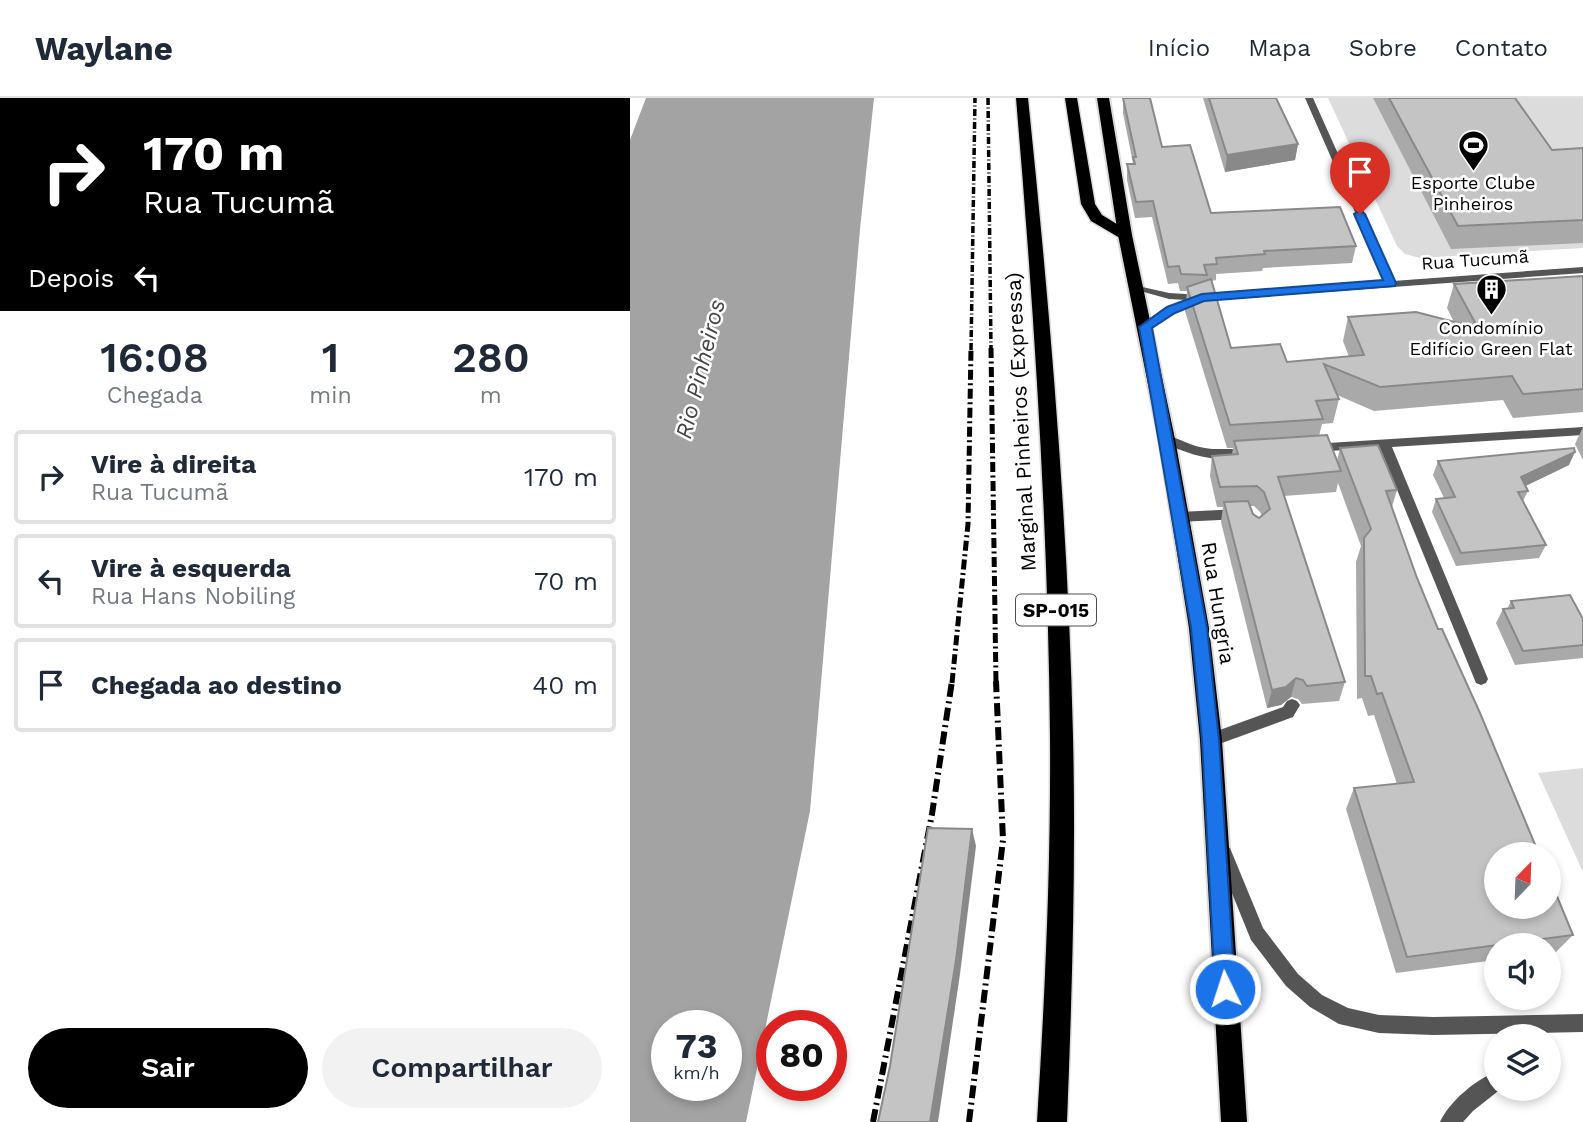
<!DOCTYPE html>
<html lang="pt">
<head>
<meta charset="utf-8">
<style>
	:root { --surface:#fff; --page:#f2f2f3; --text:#1f2937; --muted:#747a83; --line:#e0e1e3; --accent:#000 }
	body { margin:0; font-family:"Work Sans",sans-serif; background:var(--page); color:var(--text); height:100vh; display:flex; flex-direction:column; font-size:26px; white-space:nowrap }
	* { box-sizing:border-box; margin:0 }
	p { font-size:23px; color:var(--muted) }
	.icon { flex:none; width:38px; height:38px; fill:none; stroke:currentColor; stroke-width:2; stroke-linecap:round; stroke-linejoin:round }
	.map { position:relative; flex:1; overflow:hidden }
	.side { display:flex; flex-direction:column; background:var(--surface); width:630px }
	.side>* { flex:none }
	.top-card { background:#000; color:#fff; overflow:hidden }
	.needle { width:46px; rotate:23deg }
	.buttons { position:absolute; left:854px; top:744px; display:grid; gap:14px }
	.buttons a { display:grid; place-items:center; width:77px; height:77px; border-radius:50%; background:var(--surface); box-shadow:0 4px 10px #0003; font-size:35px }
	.speed { position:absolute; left:21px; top:912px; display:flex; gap:14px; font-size:35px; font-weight:700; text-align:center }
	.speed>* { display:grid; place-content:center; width:91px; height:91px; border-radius:50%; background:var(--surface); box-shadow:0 4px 10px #0003; line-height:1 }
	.speed small { font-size:18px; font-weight:400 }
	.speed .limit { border:10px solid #d22; background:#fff; color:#111 }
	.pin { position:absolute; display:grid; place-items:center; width:60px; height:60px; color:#fff; margin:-72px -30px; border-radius:50% 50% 50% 0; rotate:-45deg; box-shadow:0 0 7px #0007 }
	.pin .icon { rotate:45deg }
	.me { position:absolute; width:77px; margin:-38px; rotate:356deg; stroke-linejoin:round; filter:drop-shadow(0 0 5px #0008) }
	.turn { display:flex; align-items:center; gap:24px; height:147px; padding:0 28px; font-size:32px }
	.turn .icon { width:91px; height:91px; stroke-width:2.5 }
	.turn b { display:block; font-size:49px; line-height:60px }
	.then { display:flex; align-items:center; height:66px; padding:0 28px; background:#0003; gap:14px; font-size:26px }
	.eta { display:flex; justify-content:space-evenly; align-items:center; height:119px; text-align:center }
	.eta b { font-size:42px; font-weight:600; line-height:49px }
	.cta { display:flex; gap:14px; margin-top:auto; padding:14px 28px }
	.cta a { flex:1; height:80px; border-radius:42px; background:var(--accent); color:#fff; font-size:28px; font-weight:600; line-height:80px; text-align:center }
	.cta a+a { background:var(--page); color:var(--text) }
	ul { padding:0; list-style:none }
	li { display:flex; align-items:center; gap:21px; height:94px; margin:0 14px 10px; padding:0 14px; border:4px solid var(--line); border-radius:7px }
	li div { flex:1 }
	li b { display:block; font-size:26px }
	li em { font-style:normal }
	header { display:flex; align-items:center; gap:42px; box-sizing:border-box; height:98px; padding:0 35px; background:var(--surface); border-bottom:2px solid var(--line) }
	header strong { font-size:33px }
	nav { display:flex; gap:38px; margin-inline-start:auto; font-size:24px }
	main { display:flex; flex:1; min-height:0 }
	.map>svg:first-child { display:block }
</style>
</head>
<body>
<header>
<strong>Waylane</strong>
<nav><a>Início</a><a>Mapa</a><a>Sobre</a><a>Contato</a></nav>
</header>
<main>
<section class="side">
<div class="top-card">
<div class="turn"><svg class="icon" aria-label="right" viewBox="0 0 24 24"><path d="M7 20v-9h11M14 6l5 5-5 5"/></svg><div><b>170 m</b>Rua Tucumã</div></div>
<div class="then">Depois<svg class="icon" aria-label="left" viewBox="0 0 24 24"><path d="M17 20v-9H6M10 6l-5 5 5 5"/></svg></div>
</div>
<div class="eta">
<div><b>16:08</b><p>Chegada</p></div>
<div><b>1</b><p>min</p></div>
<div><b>280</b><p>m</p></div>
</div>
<ul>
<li><svg class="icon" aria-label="right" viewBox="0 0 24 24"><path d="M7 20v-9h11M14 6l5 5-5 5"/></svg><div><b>Vire à direita</b><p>Rua Tucumã</p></div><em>170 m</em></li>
<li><svg class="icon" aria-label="left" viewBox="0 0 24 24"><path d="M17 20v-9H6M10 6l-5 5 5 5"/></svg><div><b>Vire à esquerda</b><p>Rua Hans Nobiling</p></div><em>70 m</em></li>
<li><svg class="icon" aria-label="arrive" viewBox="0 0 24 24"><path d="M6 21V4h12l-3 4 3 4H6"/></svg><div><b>Chegada ao destino</b></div><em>40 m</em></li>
</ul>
<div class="cta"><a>Sair</a><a>Compartilhar</a></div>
</section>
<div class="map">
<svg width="953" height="1024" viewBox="0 0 953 1024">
	<rect width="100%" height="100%" fill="#fff"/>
	<path fill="#dcdcdc" d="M698,0H953V150L790,160L775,156L767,148Z
		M953,670V774L908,675Z"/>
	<path fill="#a3a3a3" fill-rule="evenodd" d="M16,0H244L230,131L180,713L116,1024H0V42ZM37,928H96V987H37Z"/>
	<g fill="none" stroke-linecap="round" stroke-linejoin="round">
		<defs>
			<path id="trunk" d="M467,0H479L502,137L545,341L579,530L592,642L617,1024H591L570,642L559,530L529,341L488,137Z"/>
			<path id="motorway" d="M386,0H398C420,212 438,425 443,638C446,767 442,895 437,1024H407C415,896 421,767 420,638C418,425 404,213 386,0Z
				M435,0H447L465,106L472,117L500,134L502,137L500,140H490L461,123L451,106Z"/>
		</defs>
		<use href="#trunk" stroke="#dbdbdb" stroke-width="4"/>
		<use href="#motorway" stroke="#dbdbdb" stroke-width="3"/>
		<path fill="#555" fill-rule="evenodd" d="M610,411L616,416L610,421L549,424L543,419L549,414Z
			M662,601L667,603L670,607L663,619L581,649L576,647L573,642L576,637L653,609L657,603Z"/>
		<path fill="#555" fill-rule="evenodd" d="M675,0H683L766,185L765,187L761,188L756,185Z
			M953,329V337L762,349L858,581L856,585L851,587L846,585L750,350L682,354L676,350L682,346Z
			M537,337C550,341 561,348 575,350C588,353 610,348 619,356L617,359C589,366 558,357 533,344L531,341Z"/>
		<path fill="#555" fill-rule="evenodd" d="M953,169V175L571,203L545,214L515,232L511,231V227L537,210L556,202L539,201L503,191L508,188L539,195L572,197Z
			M594,748L600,750L633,830L668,876L692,897L718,910L749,917L803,919L953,916V934L803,937L749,935L709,926L680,909L656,888L621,842L586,756L588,750Z
			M866,974V990H872L843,1013L833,1024H810C819,1004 846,981 866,974Z"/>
		<use href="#trunk" fill="#000" fill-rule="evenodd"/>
		<use href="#motorway" fill="#000" fill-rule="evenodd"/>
		<path stroke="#000" stroke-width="3.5" stroke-dasharray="7 2.5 1 2.5" stroke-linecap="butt" d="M358,0L361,252
			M341,252L345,0"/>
		<path stroke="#000" stroke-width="5" stroke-dasharray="10 3.5 2 3.5" stroke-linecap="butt" d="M361,250L366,585
			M322,585L338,426L341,250"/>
		<path stroke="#000" stroke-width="6" stroke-dasharray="13 4.5 2 4.5" stroke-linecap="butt" d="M243,1024L302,716L322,583
			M339,1024L373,742L366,583"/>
	</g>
	<path fill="#a9a9a9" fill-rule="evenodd" d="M493,0L532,49L581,115L726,148L722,165L633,170L632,173L586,176V182L581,183L601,250L657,264L719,259L713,243L718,219L824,224L817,210L824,186L953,178V314L883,320L873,302L744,313L707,297L709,301L703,325L692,326L689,338L707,363L710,350L767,392L762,409L787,480L808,531L943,837L926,854L919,855V847H866V862L766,875L716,711L724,690L767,686L744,617L738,618L732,600L727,601L726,464L731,448L708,385L706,394L654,398L715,584L709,603L672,606L668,601L661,599L651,607L637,610L591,424L593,409H587L580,378L582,358L602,356L603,350H597L555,213L557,193H550L548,185L538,186L522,119L505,120L497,82V66L503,65L493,15ZM620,408H624L630,414L632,418L629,420L623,416Z
		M573,0H646L668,46L665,62L595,74Z
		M743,0H885L922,52L953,50V145L821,151Z
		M953,329V362L945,346Z
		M808,363L939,367L895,388L898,393L893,403L916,447L909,460L826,468L802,414L806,401L814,400L803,377Z
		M881,503L953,521V560L885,567L866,525L873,511H877Z"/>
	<path fill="#898989" d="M668,46L665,62L595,74L597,57Z
		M945,354L939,367L885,393L891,379Z
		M666,580L661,599L651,607L637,610L642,592Z
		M342,731L346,748L330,876L308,1024H300Z"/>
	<path fill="#c4c4c4" stroke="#898989" stroke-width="2" d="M493,0H520L532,49L560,47L581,115L710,109L726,148L634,153L635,156L586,160L587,166L574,167L577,177L551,176L549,168L538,169L523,103L506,104L497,66H505L503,59H506Z
		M579,0H646L668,46L597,57Z
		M759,0H885L922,52L953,50V122L828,128Z
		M953,178V291L893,296L882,278L750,289L694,266L709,301L686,303L693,321L600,327L557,189L581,181L601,250L650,246L657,264L734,257L718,219L786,214L848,230L824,186Z
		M697,337L711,373L648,379L715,584L677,588L673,582L666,580L656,589L642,592L594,404L618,403L623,416L629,420L640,411L634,394L627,388L590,389L582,358L608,356L604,343Z
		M748,347L767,392L756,393L787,480L808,531H812L850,615L909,756H866V808H919V779L943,837L777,859L724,690L784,684L752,595L747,596L741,578H735L734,440L741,431L710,350Z
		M944,350L945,354L891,379L898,393L888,394L916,447L831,455L806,401L825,399L808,363Z
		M940,497L953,521V547L893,553L873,511L884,510L881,503Z
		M298,730L342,731L326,862L300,1024H248L260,968Z"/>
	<path fill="#1a73e8" stroke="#114b97" stroke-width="2" d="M730,113L735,116L766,185L765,188L574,203L545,215L522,230L577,530L589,642L605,891L602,899L595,902L588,899L585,891L572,642L561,530L509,229L537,209L572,196L753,182L724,116Z"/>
	<defs>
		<symbol id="stadium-pin" viewBox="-11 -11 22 30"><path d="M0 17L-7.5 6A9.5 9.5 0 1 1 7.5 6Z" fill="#000" stroke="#fff"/><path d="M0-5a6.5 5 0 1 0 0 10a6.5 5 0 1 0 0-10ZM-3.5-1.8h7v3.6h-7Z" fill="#fff"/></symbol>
		<symbol id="building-pin" viewBox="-11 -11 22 30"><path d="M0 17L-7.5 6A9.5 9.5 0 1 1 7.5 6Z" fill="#000" stroke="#fff"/><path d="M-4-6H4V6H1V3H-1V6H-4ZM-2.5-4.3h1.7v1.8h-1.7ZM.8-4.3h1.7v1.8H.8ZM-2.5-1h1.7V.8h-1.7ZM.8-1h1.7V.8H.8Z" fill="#fff"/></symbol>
	</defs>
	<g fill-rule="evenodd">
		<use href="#stadium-pin" x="826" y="30" width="35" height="47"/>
		<use href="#building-pin" x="844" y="174" width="35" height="47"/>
	</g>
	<g text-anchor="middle" stroke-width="5" stroke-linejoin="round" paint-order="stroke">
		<g font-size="18" fill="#000" stroke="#fff">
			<text x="843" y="91">Esporte Clube<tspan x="843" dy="21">Pinheiros</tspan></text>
			<text x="861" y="236">Condomínio<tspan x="861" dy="21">Edifício Green Flat</tspan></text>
		</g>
		<g font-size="18" fill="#000" stroke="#fff">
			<text transform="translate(845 162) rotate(-4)" y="6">Rua Tucumã</text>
		</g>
		<rect fill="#fff" stroke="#4c4c4c" stroke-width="2" x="386" y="496.5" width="80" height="31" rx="5"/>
		<g font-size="19" font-weight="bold" fill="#000">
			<text x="426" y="519">SP-015</text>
		</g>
		<g font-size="21" fill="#000" stroke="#fff">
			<text transform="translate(391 324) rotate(-93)" y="7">Marginal Pinheiros (Expressa)</text>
			<text transform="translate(588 505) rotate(81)" y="7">Rua Hungria</text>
		</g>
		<g font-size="23" font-style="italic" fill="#444" stroke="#fff">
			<text transform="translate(70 271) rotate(-76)" y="8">Rio Pinheiros</text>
		</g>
	</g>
</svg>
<div class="buttons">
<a><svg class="needle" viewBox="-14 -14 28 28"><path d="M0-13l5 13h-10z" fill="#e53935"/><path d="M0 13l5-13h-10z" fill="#747a83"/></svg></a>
<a><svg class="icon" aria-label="sound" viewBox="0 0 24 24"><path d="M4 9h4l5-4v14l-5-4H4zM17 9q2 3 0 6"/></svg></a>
<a><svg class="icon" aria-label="layers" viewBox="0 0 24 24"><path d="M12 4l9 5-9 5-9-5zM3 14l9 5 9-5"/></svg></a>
</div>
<div class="speed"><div>73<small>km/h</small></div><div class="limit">80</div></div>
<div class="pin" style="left:730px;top:116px;background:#d93025"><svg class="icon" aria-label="arrive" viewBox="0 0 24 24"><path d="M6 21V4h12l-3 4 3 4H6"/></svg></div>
<svg class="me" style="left:595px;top:891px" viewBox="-20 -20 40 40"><circle r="17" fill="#1a73e8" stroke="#fff" stroke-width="3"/><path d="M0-11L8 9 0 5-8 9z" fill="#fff"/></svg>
</div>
</main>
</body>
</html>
